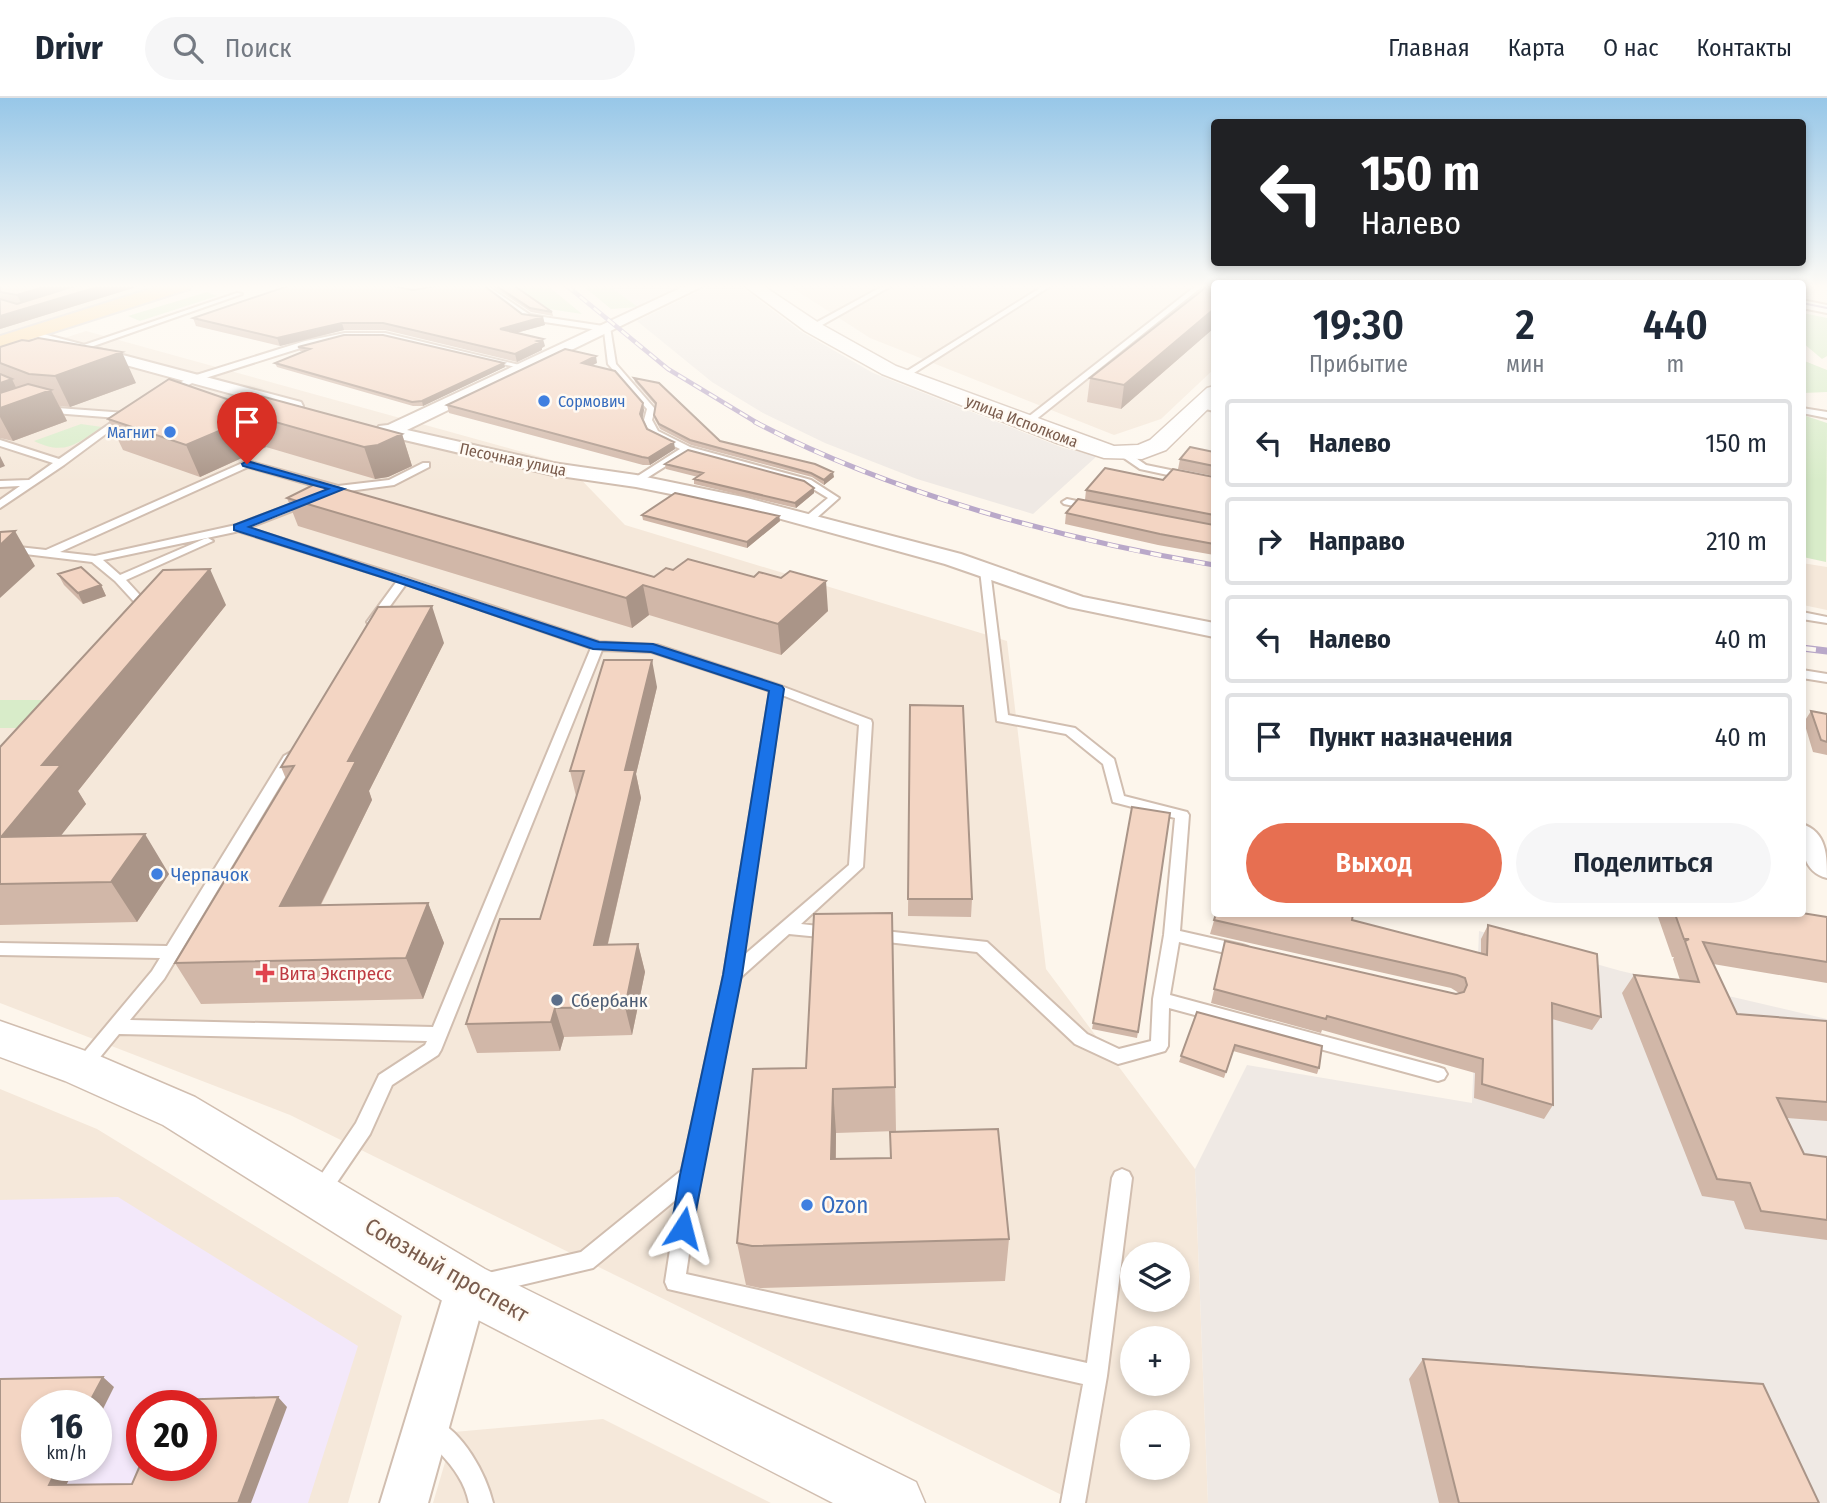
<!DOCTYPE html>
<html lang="ru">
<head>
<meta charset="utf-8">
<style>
	:root { --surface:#fff; --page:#f6f6f7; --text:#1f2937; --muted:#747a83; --line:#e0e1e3; --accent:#e76f51 }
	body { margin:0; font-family:"Fira Sans Condensed",sans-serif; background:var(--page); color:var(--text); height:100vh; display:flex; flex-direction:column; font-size:26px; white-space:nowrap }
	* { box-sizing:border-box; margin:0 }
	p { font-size:23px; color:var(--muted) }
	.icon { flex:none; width:38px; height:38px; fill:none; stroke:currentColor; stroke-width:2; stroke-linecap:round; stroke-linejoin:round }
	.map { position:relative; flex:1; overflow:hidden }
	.drawer { position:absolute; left:1211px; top:182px; width:595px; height:637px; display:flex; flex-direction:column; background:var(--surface); border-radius:7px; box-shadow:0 4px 10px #0003 }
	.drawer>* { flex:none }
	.top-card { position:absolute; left:1211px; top:21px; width:595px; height:147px; border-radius:7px; box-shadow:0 4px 10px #0003; background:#202124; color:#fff; overflow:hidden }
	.fabs { position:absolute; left:1120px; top:1144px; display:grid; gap:14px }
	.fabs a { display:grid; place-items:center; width:70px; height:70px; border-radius:50%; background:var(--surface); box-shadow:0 4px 10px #0003; font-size:35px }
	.speed { position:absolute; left:21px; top:1292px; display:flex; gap:14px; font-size:35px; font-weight:700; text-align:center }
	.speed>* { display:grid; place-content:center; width:91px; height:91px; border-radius:50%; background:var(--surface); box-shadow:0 4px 10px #0003; line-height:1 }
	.speed small { font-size:18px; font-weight:400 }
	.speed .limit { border:10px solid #d22; background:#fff; color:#111 }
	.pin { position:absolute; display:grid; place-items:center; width:60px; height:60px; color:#fff; margin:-72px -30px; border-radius:50% 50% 50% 0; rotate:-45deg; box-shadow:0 0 7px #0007 }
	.pin .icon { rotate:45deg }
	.me { position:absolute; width:77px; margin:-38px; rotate:9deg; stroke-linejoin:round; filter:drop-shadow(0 0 5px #0008) }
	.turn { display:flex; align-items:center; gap:24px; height:147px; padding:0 35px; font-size:32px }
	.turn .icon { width:91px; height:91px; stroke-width:2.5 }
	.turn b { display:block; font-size:49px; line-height:60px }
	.eta { display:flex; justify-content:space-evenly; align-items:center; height:119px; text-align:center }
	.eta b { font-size:42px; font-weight:600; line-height:49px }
	.button { display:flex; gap:14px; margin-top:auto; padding:14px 35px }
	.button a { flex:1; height:80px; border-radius:42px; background:var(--accent); color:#fff; font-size:28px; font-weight:600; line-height:80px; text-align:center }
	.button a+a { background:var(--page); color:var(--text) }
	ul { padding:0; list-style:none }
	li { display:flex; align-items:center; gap:21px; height:88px; margin:0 14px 10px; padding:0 21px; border:4px solid var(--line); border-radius:7px }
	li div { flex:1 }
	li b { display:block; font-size:26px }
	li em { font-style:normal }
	header { display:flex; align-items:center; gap:42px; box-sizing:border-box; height:98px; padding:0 35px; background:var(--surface); border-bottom:2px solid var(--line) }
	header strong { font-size:33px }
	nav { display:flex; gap:38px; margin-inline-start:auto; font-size:24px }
	.search { width:490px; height:63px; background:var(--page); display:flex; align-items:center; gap:18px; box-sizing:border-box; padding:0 24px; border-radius:38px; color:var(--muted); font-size:26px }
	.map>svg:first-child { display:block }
</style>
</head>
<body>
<header>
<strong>Drivr</strong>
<div class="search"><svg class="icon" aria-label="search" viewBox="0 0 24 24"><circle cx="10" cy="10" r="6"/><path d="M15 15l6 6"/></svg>Поиск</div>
<nav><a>Главная</a><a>Карта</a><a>О нас</a><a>Контакты</a></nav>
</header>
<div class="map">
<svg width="1827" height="1405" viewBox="0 0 1827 1405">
	<rect width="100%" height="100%" fill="#fdf6ec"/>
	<path fill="#f5e8da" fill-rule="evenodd" d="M0,187H160L0,237Z
		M788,187H1214V271L1161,321L1114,337L870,240Z
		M86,233L566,366L625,427L1007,543L1046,871L1195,1071L1208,1405H1078L290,1017L0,905V261ZM1132,1157H1178V1202H1132ZM1132,1241H1178V1286H1132ZM1132,1325H1178V1370H1132Z
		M1802,465L1827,469V512L1803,507Z
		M0,991L97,1031L402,1218L348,1405H0ZM37,1307H96V1367H37ZM142,1307H201V1367H142Z
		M603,1321L771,1405H433L454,1334Z"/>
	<path fill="#efe9e4" d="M608,187H685L638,209Z
		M712,187H739L800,233L873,275L1063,350L1097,358L1033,416L917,381L825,345L763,315L712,284L637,223Z
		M1479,833L1621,873L1827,921V1405H1208L1195,1071L1247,967L1472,1005Z"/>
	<path fill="#f3e8fa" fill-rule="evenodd" d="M118,1099L358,1248L308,1405H0V1102ZM37,1307H96V1367H37ZM142,1307H201V1367H142Z"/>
	<path fill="#d8ecc9" d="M514,187H547L582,216L549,211Z
		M582,187H608L638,209L611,211Z
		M207,194L217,198L140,223L128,218Z
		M1803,215L1827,220V258L1822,261L1803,245Z
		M1802,262L1827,272V294L1803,295Z
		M1803,317L1827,325L1826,464L1803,459Z
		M81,326L102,329C76,346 65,358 34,343Z
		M0,602H46L19,630H0Z"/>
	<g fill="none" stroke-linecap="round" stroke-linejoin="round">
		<defs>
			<path id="service" d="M479,187H486L530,217L610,229L616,266L655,311L652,322L658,333L690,349L811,382L839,400L812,424H804V420L828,400L805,386L688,354L639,385H633V381L680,351L651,337L644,322L647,311L608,266L604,233L525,221Z
				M885,187H893L815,231L808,229Z
				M1045,187H1052L906,280L899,278Z
				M1197,187H1204L1029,327H1023V323Z
				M237,195L242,196L85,251L78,249Z
				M345,235H385L528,269L524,271L385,239H345L310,247L196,283L171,296L164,294L190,279L305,243Z
				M1200,304L1214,308V313L1197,309L1196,307Z
				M44,309L126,315L130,318L64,367L0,410V402L20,388L0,389V383L29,382L53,365L0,348V342L59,361L118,320L41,314L40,312Z
				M1802,310L1827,314V320L1802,315Z
				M1121,354H1127L1146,367L1214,381V387L1140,371L1121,358Z
				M247,363L338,388L389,382L423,365H429V369L394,387L341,394L248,430L408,480L599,544L657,547L781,588L871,622L872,625L863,769L801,826L836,830L838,834L836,838L830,840L789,836L740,880L701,1077L686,1176L1087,1265L1112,1080L1115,1074L1122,1071L1129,1074L1132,1080L1107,1278L1085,1405H1061L1083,1286L668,1191L665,1184L678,1100L593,1170L488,1195L481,1192L478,1185L481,1178L488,1175L581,1154L682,1072L724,877L770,593L652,554L602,552L441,952L438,957L392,987L370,1036L327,1099L320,1102L313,1099L310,1093L356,1025L379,977L425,947L427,943L119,936L88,974L82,976L76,974L73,969L76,964L152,873L160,860L0,857V845L167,848L284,658L291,654L298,658L164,881L130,922L433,929L591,550L406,486L377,526H369L367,524L397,483L238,433L235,434L103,462L120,477L204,441L208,440L213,443L126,482L150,508L139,516L133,513L138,508L115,483L92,464L0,453V447L46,452ZM248,369L329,392L236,427L95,458L60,454ZM782,597L859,627L849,767L743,858Z
				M1067,401L1096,407L1098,409L1093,412L1064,406L1062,404Z
				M985,469L990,472L1008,617L1075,630L1114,661L1124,698L1187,714L1189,717L1180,833L1242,847L1248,849L1250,853L1248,857L1242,859L1179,844L1170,897L1438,969L1444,971L1447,976L1444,981L1438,983L1169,910L1168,948L1165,953L1118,966L1075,946L977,854L869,842L867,838L869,834L875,832L987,844L1087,936L1119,951L1151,943L1153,901L1164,837L1175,720L1113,704L1103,666L1066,636L997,623L980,472Z
				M1802,514L1827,519V525L1802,521Z
				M1802,572L1827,576V584L1802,580Z
				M434,1321C463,1333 486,1376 493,1405H469C465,1385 454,1370 440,1355C433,1347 427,1342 423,1332L426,1324Z"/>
			<path id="minor" d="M687,187H705L407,332L553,365L636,377L743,399L961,456L1083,499L1214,525V539L1069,509L945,466L741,410L636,389L553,377L379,336L376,332L379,328L388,327Z
				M1802,202L1827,207V215L1802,210Z
				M28,232L301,304L303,308L295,313L23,239L21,236L23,233Z
				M1802,726C1827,734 1827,758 1827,780C1801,773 1802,749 1802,726Z
				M467,1169L482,1175L488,1189L428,1405H380L446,1189L452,1175Z"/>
			<path id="tertiary" d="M743,187H762L819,225L896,268L1114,348L1138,347L1150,342L1207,290L1214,288V305L1166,352L1142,361L1104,360L1057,345L882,276L805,233Z
				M0,923L97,957L195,999L485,1171L916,1384L925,1405H833L449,1207L163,1027L65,983L0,959Z"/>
			<path id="primary" d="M163,187H191L189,191L0,251V238Z"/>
		</defs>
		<use href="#service" stroke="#d1beb0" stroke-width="4"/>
		<use href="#minor" stroke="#d1beb0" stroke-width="4"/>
		<use href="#tertiary" stroke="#d1beb0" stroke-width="3"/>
		<use href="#primary" stroke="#dad1cd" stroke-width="4"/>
		<use href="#service" fill="#fff" fill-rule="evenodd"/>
		<use href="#minor" fill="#fff" fill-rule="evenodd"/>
		<use href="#tertiary" fill="#fff" fill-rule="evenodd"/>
		<use href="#primary" fill="#fbd9a5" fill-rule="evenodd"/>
		<path stroke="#b9a8c9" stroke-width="2" d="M1802,205L1827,210"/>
		<defs>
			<path id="rail-far2" d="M566,187L668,271L759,326"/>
			<path id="rail-far1" d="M755,324C890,395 1064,442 1214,467"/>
			<path id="rail" d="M1802,550L1827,553"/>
		</defs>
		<use href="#rail-far2" stroke="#b9a8c9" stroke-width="4.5"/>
		<use href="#rail-far1" stroke="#b9a8c9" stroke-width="5"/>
		<use href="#rail" stroke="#b9a8c9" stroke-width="7"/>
		<use href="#rail-far2" stroke="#fffaf3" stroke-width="2.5" stroke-dasharray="9" stroke-linecap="butt"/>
		<use href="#rail-far1" stroke="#fffaf3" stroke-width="3.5" stroke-dasharray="11" stroke-linecap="butt"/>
		<use href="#rail" stroke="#fffaf3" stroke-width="4.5" stroke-dasharray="14" stroke-linecap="butt"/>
	</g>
	<path fill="#d1b7a8" d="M0,187H143L0,231Z
		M490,187H513L552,214L553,218L531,214Z
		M1214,187V230L1121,311L1087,304L1090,280Z
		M522,216L543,219L545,227L516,235L545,248L542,250V252L517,264L385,232H344L280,248L196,228L193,220Z
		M0,249L136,285L70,309L60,308L67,323L13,343L0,340Z
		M298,249L505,269L423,308H413L277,269L275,265L304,254L300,253Z
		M597,265L592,267L644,312L642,320L647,331L675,351L650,367H643L449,315L447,307Z
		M634,280L720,343L834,379L824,387L812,379L691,347L660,331L655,322L654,317L656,308L635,284Z
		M241,306L402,336L412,368L388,379L375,381L266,349L200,379L123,352L108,321Z
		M1214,354V378L1178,371L1180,361Z
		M665,366L814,395L796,410L694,386V381L698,379L666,371Z
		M1214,379V457L1158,447L1065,426L1066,415L1186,422L1085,402L1086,392L1163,382Z
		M287,400L654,479L828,513L781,557L649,517L632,530L298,428Z
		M642,417L779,418L780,423L747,450L643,422Z
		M58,476L101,487L106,498L83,506L64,487Z
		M226,507L78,693L86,706L61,737L169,776L137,824L0,827V649Z
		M444,545L369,693L372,702L321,807L428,805L444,845L423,901L201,906L175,865L286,681L281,669Z
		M657,589L636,676L641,700L608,846H638L645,874L632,937L564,939L560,953L477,955L466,926L540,821L576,698L570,673Z
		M910,607L972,801L971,819L908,818Z
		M1811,613L1827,616V657L1813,654L1804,624Z
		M1132,709L1138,934L1137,940L1092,931Z
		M892,815L896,1033L836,1035V1061L1009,1141L1005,1183L760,1190L746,1187L737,1145L806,970Z
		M1802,815L1827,819V885L1713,866L1737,916L1827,923V1023L1787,1020L1804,1056L1827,1059V1142L1745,1131L1734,1103L1702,1098L1622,895L1634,877L1680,882L1673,861L1674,859H1672L1657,816Z
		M1216,816L1352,822L1481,855V841L1488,827L1601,919L1592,932L1552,921L1553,1007L1544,1021L1474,1000L1475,975L1322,932L1321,935L1211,905L1222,857L1456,896L1459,895L1451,890L1210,836Z
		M1197,914L1319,970L1317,976L1233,953L1224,980L1179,964Z
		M1423,1261L1819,1405H1439L1409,1281Z"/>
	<path fill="#aa9588" d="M50,187H92L22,207L17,197Z
		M104,187H143L0,231V218Z
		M1214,211V230L1121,311L1124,287Z
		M543,219L545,227L502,239L500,231Z
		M342,225L344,232L280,248L277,240Z
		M543,241L545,248L542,250V252L517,264L515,256Z
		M122,254L136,285L70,309L55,278Z
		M596,258L597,265L583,272L582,265Z
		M504,265L505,269L423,308L422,303Z
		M0,281H12L22,302L51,292L67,323L13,343L0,319Z
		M643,305L644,312L642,323L640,316Z
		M254,318L266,349L200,379L186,347Z
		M402,336L412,368L388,379L375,381L364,349Z
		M674,344L675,351L650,367L648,360Z
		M0,358L5,368L0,370Z
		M833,374L834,379L824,387V382Z
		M814,390V395L796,410L795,405Z
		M779,418L780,423L747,450V444Z
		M15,433L35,468L0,500V447Z
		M210,471L226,507L78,693L86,706L29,778L1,739L42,667Z
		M826,483L828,513L781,557L778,526Z
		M101,487L106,498L83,506L78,495Z
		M643,487L649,517L632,530L626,500Z
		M432,508L444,545L369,693L372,702L300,848L280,808L348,663Z
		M652,562L657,589L636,676L641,700L601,875L594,847L625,672Z
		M145,736L169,776L137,824L111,784Z
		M428,805L444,845L423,901L406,860Z
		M638,846L645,874L632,937L625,909Z
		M555,910L564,939L560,953L551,924Z
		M833,991L836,1035L835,1105L831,1061Z
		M103,1279L114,1289L96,1325V1307H88Z
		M278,1299L287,1309L251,1405H238Z
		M59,1367H76L62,1396L49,1387Z"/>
	<path fill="#f3d5c3" stroke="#aa9588" stroke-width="2" d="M0,187H50L17,197L0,194Z
		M78,187H104L0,218V201L17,206Z
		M291,187H387L413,192L442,187H483L522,216L543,219L500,231L543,241L537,243L540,244L515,256L383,225H342L277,240L193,220Z
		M495,187H513L552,214L530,210Z
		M1209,187H1214V211L1124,287L1090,280Z
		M344,237H383L504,265L422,303L412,304L275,265L310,251L298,249Z
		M38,240L122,254L55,278L29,276L0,265V249L22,242L29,243Z
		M565,251L596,258L582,265L615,273L643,305L640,316L647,331L674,344L648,360L642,359L447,307Z
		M0,276L12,281L0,285Z
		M634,280L659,285L720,343L815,366L833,374L824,382L811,375L690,342L659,326L654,317L656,305Z
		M169,281L241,306L261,298L402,336L378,347L364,349L254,318L186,347L108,321Z
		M28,286L51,292L0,310V295Z
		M1190,349L1214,354V368L1180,361Z
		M688,352L804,383L814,390L795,405L694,381L703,375L665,366Z
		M1105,370L1163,382L1173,371L1214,379V417L1086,392Z
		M319,384L654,479L666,470L673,472L688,461L754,479L759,474L781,480L790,473L826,483L778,526L643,487L626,500L287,400Z
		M675,395L779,418L747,444L642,417Z
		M1078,401L1214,427V446L1160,436L1066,415Z
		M15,433L0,447V434Z
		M81,469L101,487L78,495L58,476Z
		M210,471L42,667H61L1,739L145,736L111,784L0,786V649L163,472Z
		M432,508L348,663H356L280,808L428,805L406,860L175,865L294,668L281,669L378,509Z
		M604,562H652L625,672H635L594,847L638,846L625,909L555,910L551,924L466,926L500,821H540L584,673H570Z
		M910,607L963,608L972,801H908Z
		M1811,613L1827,616V644L1821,642Z
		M1132,709L1170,715L1138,934L1093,925Z
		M892,815L895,989L833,991L831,1061L891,1060L890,1034L998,1031L1009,1141L752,1148L737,1145L753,971L806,970L814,816Z
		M1802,815L1827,819V864L1703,844L1737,916L1827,923V1004L1777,1000L1804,1056L1827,1059V1122L1761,1113L1750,1085L1717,1081L1634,877L1699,884L1685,843L1689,841H1684L1675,816Z
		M1216,816H1353L1352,822L1487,857L1488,827L1597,856L1601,919L1552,905L1553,1007L1482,986L1483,961L1327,918L1326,921L1214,891L1225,843L1456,896L1464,894L1467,887L1465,880L1457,877L1214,822Z
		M1197,914L1322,948L1319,970L1235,947L1226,974L1181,958Z
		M1423,1261L1763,1286L1819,1405H1459Z
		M103,1279L88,1307H37V1367H59L49,1387L132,1386L142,1363V1367H201V1307H166L169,1302L278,1299L238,1405H0V1281Z"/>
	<linearGradient id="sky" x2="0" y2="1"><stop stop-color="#97c7e8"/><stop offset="0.49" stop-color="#fefbf6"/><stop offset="1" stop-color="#fefbf6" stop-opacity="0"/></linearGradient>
	<rect width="1827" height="384" fill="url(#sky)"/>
	<path fill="#1a73e8" stroke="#114b97" stroke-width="2" d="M247,363L344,391L249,429L599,544L653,546L782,588L784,591L742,877L691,1138L683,1141L675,1138L671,1130L680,1077L723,877L769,593L651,554L593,551L400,485L234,432V427L328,391L243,368L242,366Z"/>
	<g fill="#3f7fe0" stroke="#fffaf3" stroke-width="2.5">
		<circle cx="544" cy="303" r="7"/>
		<circle cx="170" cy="334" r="7"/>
		<circle cx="157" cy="776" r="7"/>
		<circle cx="807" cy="1107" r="7"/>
	</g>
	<path fill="#e0444e" stroke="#fffaf3" stroke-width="2.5" d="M261.5 864.5h7v7h7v7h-7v7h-7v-7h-7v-7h7z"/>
	<circle fill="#5c6f8a" stroke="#fffaf3" stroke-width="2.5" cx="557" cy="902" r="7"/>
	<g text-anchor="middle" stroke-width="5" stroke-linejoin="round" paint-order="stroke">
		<g font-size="16" fill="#366cbe" stroke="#fffaf3" text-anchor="start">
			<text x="558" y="309">Сормович</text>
			<text x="156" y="340" text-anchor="end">Магнит</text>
		</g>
		<g font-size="16" fill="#7a5c4d" stroke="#fffaf3">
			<text transform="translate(1022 323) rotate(21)" y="6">улица Исполкома</text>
			<text transform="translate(513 361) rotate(12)" y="6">Песочная улица</text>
		</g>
		<g font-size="19" fill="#366cbe" stroke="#fffaf3" text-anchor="start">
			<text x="171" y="783">Черпачок</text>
		</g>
		<g font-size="19" fill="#be3a42" stroke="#fffaf3" text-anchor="start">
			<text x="279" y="882">Вита Экспресс</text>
		</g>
		<g font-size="19" fill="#4e5e75" stroke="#fffaf3" text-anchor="start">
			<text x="571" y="909">Сбербанк</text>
		</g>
		<g font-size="23" fill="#366cbe" stroke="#fffaf3" text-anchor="start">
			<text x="821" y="1115">Ozon</text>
		</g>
		<g font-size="23" fill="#7a5c4d" stroke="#fffaf3">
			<text transform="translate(447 1172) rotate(30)" y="8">Союзный проспект</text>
		</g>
	</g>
</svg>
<div class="fabs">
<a><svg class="icon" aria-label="layers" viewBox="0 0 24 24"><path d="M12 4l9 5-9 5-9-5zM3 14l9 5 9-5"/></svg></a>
<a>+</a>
<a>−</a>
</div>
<div class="speed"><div>16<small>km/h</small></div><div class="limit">20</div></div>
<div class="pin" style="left:247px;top:366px;background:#d93025"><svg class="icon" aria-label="arrive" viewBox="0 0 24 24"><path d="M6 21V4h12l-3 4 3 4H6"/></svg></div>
<svg class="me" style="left:683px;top:1130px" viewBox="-20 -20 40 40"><path d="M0-17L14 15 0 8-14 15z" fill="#1a73e8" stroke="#fff" stroke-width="4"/></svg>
<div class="top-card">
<div class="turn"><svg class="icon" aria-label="left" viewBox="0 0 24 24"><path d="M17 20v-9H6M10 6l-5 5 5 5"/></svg><div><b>150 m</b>Налево</div></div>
</div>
<section class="drawer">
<div class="eta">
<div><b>19:30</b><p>Прибытие</p></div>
<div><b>2</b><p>мин</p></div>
<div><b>440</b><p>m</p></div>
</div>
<ul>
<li><svg class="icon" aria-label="left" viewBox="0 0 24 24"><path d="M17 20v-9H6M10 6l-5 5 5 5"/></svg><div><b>Налево</b></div><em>150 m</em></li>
<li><svg class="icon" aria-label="right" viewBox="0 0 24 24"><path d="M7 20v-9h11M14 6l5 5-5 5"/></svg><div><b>Направо</b></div><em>210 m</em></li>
<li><svg class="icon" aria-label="left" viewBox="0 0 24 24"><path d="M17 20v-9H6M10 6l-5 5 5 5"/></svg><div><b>Налево</b></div><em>40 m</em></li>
<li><svg class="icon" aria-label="arrive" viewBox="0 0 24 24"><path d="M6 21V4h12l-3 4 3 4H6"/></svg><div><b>Пункт назначения</b></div><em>40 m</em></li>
</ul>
<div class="button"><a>Выход</a><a>Поделиться</a></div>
</section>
</div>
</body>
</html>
